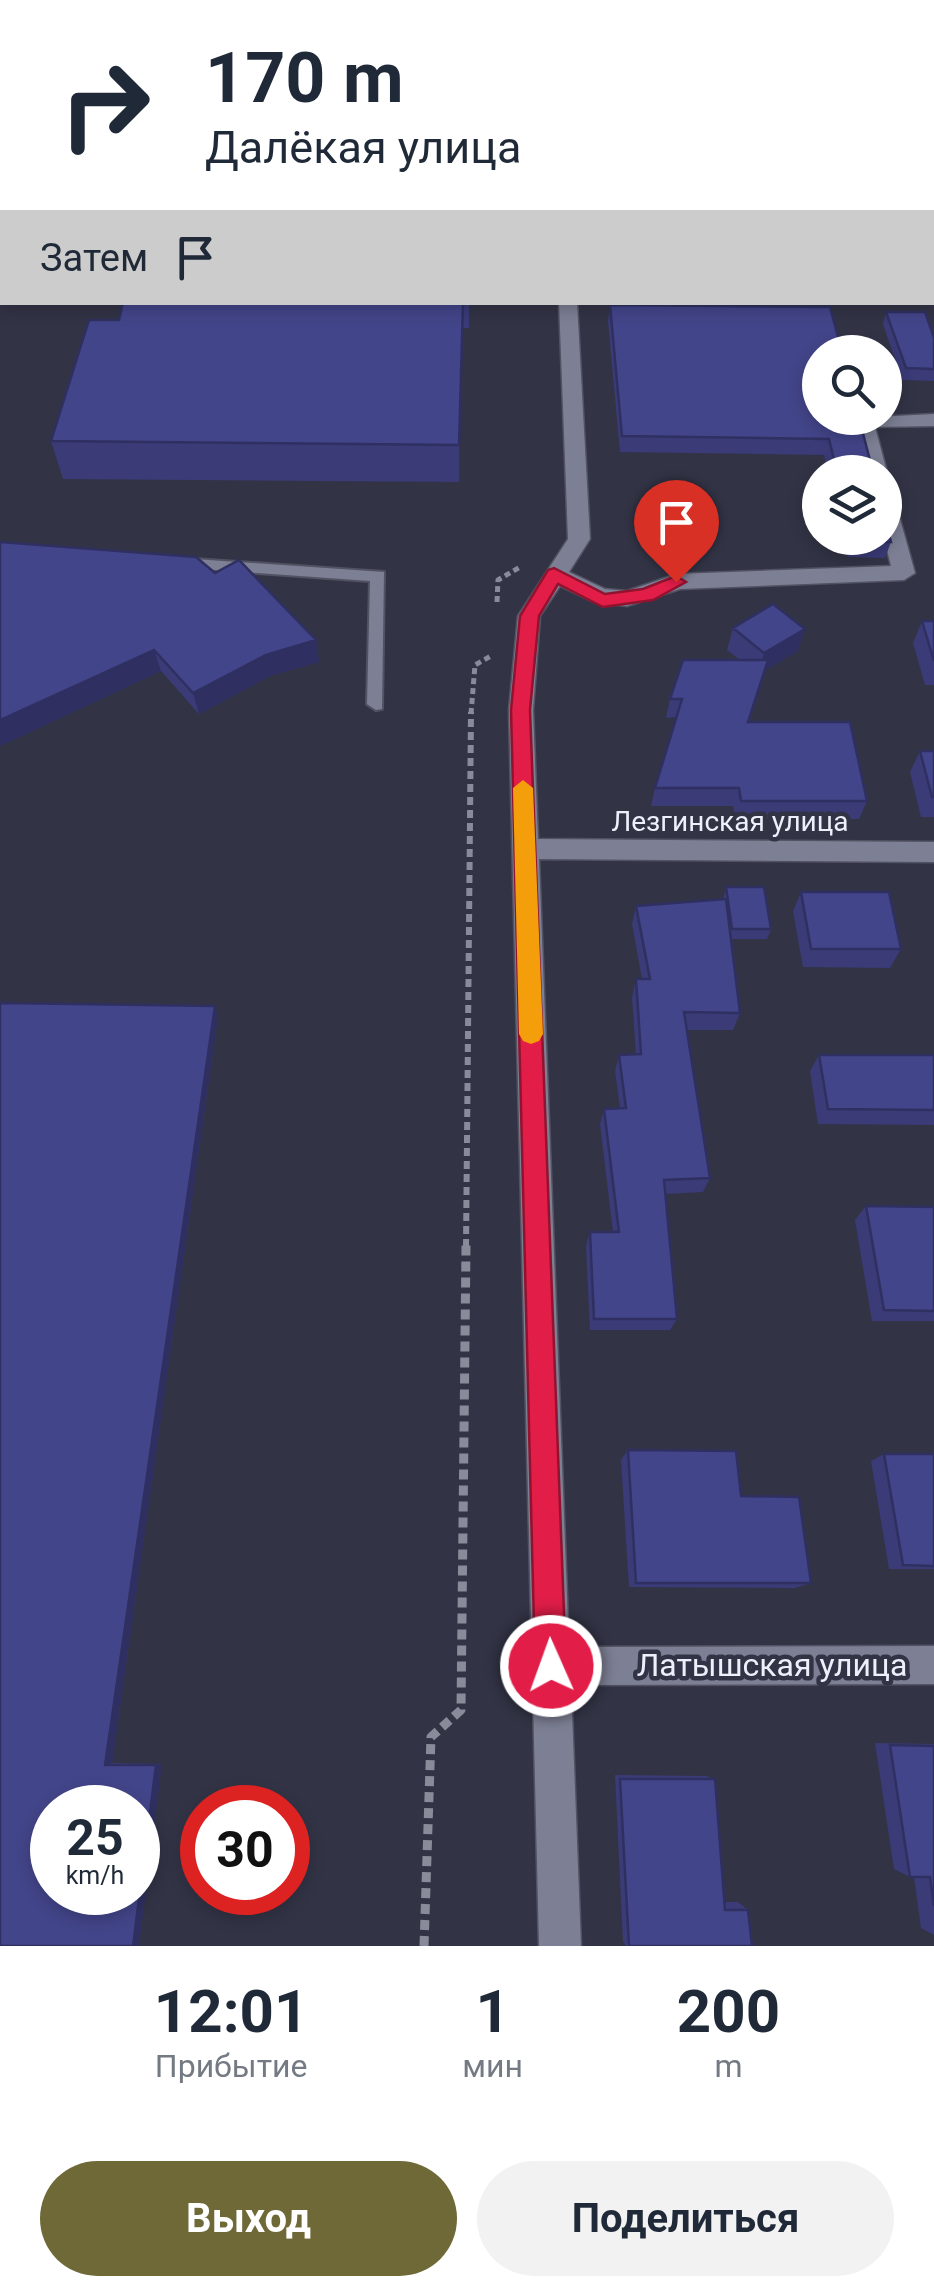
<!DOCTYPE html>
<html lang="ru">
<head>
<meta charset="utf-8">
<style>
	:root { --surface:#fff; --page:#f2f2f3; --text:#1f2937; --muted:#747a83; --accent:#6e6937 }
	body { margin:0; font-family:Roboto,sans-serif; background:var(--page); color:var(--text); height:100vh; display:flex; flex-direction:column; font-size:38px; white-space:nowrap }
	* { box-sizing:border-box; margin:0 }
	p { font-size:32px; color:var(--muted) }
	.icon { flex:none; width:55px; height:55px; fill:none; stroke:currentColor; stroke-width:2; stroke-linecap:round; stroke-linejoin:round }
	.map { position:relative; height:1946px; overflow:hidden }
	.sheet { display:flex; flex-direction:column; background:var(--surface); flex:1 }
	.sheet>* { flex:none }
	.hud { position:absolute; left:0px; top:0px; width:935px; height:305px; box-shadow:0 5px 15px #0003; background:#fff; color:var(--text); overflow:hidden }
	.tools { position:absolute; left:802px; top:335px; display:grid; gap:20px }
	.tools a { display:grid; place-items:center; width:100px; height:100px; border-radius:50%; background:var(--surface); box-shadow:0 5px 15px #0003; font-size:50px }
	.speed { position:absolute; left:30px; top:1785px; display:flex; gap:20px; font-size:50px; font-weight:700; text-align:center }
	.speed>* { display:grid; place-content:center; width:130px; height:130px; border-radius:50%; background:var(--surface); box-shadow:0 5px 15px #0003; line-height:1 }
	.speed small { font-size:25px; font-weight:400 }
	.speed .limit { border:15px solid #d22; background:#fff; color:#111 }
	.pin { position:absolute; display:grid; place-items:center; width:85px; height:85px; color:#fff; margin:-102px -42px; border-radius:50% 50% 50% 0; rotate:-45deg; box-shadow:0 0 10px #0007 }
	.pin .icon { rotate:45deg }
	.me { position:absolute; width:110px; margin:-55px; rotate:358deg; stroke-linejoin:round; filter:drop-shadow(0 0 8px #0008) }
	.turn { display:flex; align-items:center; gap:35px; height:210px; padding:0 40px; font-size:45px }
	.turn .icon { width:130px; height:130px; stroke-width:2.5 }
	.turn b { display:block; font-size:70px; line-height:85px }
	.then { display:flex; align-items:center; height:95px; padding:0 40px; background:#0003; gap:20px; font-size:38px }
	.eta { display:flex; justify-content:space-evenly; align-items:center; height:170px; text-align:center }
	.eta b { font-size:60px; font-weight:700; line-height:70px }
	.button { display:flex; gap:20px; margin-top:auto; padding:20px 40px }
	.button a { flex:1; height:115px; border-radius:60px; background:var(--accent); color:#fff; font-size:40px; font-weight:700; line-height:115px; text-align:center }
	.button a+a { background:var(--page); color:var(--text) }
	.map>svg:first-child { display:block }
</style>
</head>
<body>
<div class="map">
<svg width="934" height="1946" viewBox="0 0 934 1946">
	<rect width="100%" height="100%" fill="#323446"/>
	<path fill="#525781" d="M0,0H356L2,2V67Z"/>
	<g fill="none" stroke-linecap="round" stroke-linejoin="round">
		<defs>
			<path id="service" d="M0,216H2V224H0Z
				M179,558L384,572L382,709L376,710L367,704L370,581L173,567V559Z"/>
			<path id="minor" d="M932,277H934V287H932Z
				M559,302H577L590,539L569,572L605,589L627,591L677,574L891,566L884,538L885,494L895,501L915,573L904,580L680,589L627,606L594,602L560,586L540,616L533,710L538,839L934,842V862L539,859L569,1647L934,1646V1684L571,1685L581,1946H539L509,710L518,616L568,539Z
				M934,414V426L875,427L887,472L885,475L867,472L856,418Z"/>
		</defs>
		<use href="#service" stroke="#515262" stroke-width="4"/>
		<use href="#minor" stroke="#515262" stroke-width="3"/>
		<path stroke="#898b9a" stroke-width="5" stroke-dasharray="6 4" stroke-linecap="butt" d="M497,602L498,580L520,567
			M471,714L475,665L491,656"/>
		<path stroke="#898b9a" stroke-width="6" stroke-dasharray="8 5" stroke-linecap="butt" d="M466,1247L471,712"/>
		<path stroke="#898b9a" stroke-width="9" stroke-dasharray="10 6" stroke-linecap="butt" d="M424,1946L431,1737L461,1710L466,1245"/>
		<use href="#service" fill="#7d7f94" fill-rule="evenodd"/>
		<use href="#minor" fill="#7d7f94" fill-rule="evenodd"/>
	</g>
	<path fill="#3a3b77" d="M934,133V236L932,235V134Z
		M123,302H469V328H463L459,482L63,479L51,441L119,320Z
		M610,305L830,307L873,472H828L824,455L620,452L608,321Z
		M886,312L934,338V381L902,380L883,324Z
		M843,538H885L891,542L885,558L848,557Z
		M215,573L316,640L319,662L270,676L199,714L161,671L0,746Z
		M922,621H934V685H925L913,643Z
		M733,628L798,651L765,670L749,722L867,801L859,819H735L733,806H651L655,788L676,717L666,718L670,699L740,660L727,650Z
		M920,751H934V817H921L910,772Z
		M726,887L771,929L767,939H731L740,1013L733,1030H686L710,1178L703,1192L665,1194L677,1319L670,1330H590L586,1245L590,1232H613L600,1124L604,1109L620,1108L615,1071L619,1055L636,1054L632,997L636,979H642L632,924L636,906L723,900Z
		M801,892L901,949L890,968L803,967L793,911Z
		M218,1016L112,1763L162,1764L0,1946Z
		M819,1055H934V1125L818,1124L810,1071Z
		M866,1206L934,1207V1321H872L855,1220Z
		M628,1450L741,1496L811,1583L795,1588L629,1587L621,1460Z
		M884,1454H934V1569H889L871,1461Z
		M875,1743L934,1744V1935L921,1928L914,1877H910L894,1869Z
		M615,1775L706,1776L715,1779L724,1902H738L748,1910L752,1946H626L623,1941Z"/>
	<path fill="#2f3061" d="M812,0H899L892,2H805Z
		M463,302V328L459,482V445Z
		M805,629L798,651L758,675L764,653Z
		M316,640L319,662L270,676L199,714L193,693L266,655Z
		M154,650L161,671L0,746V720Z
		M215,1006L218,1016L112,1763L105,1765Z
		M162,1764L139,1946H133L156,1765Z"/>
	<path fill="#43458a" stroke="#2f3061" stroke-width="2.5" fill-rule="evenodd" d="M497,0H812L805,2H489Z
		M934,133V207L932,206V134Z
		M123,302H463L459,445L51,441L89,320H119Z
		M610,305L830,307L842,352H820V418H859L873,472H837L829,439L622,436Z
		M886,312H925L934,338V369L906,368Z
		M885,520L891,542H853L852,538H885Z
		M0,542L196,557L215,573L239,560L316,640L266,655L193,693L154,650L0,720Z
		M773,604L805,629L764,653L733,628Z
		M922,621H934V661Z
		M683,660H768L748,722H850L867,801H741L739,788H655L682,699H670Z
		M920,751H934V797H932Z
		M726,887H764L771,929H732Z
		M801,892H889L901,949H811Z
		M726,899L740,1013L684,1012L710,1178L664,1180L677,1319H594L590,1232H619L604,1109L626,1108L619,1055L641,1054L636,979H650L636,906Z
		M0,1003L215,1006L105,1765H156L133,1946H0ZM52,1808H138V1892H52Z
		M819,1055H934V1110L828,1109Z
		M866,1206L934,1207V1311L884,1310Z
		M628,1450L736,1451L741,1496L799,1497L811,1583H636Z
		M884,1454H934V1566L903,1565Z
		M890,1745L934,1746V1906L930,1877H910Z
		M620,1779H715L725,1910H748L752,1946H629Z"/>
	<path fill="#e11d48" stroke="#92132f" stroke-width="2.5" d="M554,568L605,594L643,589L676,576L686,582L653,600L603,607L558,584L539,616L530,710L566,1666L562,1677L551,1681L540,1677L535,1666L511,710L520,616L548,570Z"/>
	<path fill="#f59e0b" d="M523,780L533,788L543,1034L539,1041L531,1044L523,1041L519,1034L513,788Z"/>
	<g text-anchor="middle" stroke-width="9" stroke-linejoin="round" paint-order="stroke">
		<g font-size="28" fill="#edeffb" stroke="#323446">
			<text x="730" y="831">Лезгинская улица</text>
		</g>
		<g font-size="32" fill="#edeffb" stroke="#323446">
			<text x="772" y="1676">Латышская улица</text>
		</g>
	</g>
</svg>
<div class="tools">
<a><svg class="icon" aria-label="search" viewBox="0 0 24 24"><circle cx="10" cy="10" r="6"/><path d="M15 15l6 6"/></svg></a>
<a><svg class="icon" aria-label="layers" viewBox="0 0 24 24"><path d="M12 4l9 5-9 5-9-5zM3 14l9 5 9-5"/></svg></a>
</div>
<div class="speed"><div>25<small>km/h</small></div><div class="limit">30</div></div>
<div class="pin" style="left:676px;top:582px;background:#d93025"><svg class="icon" aria-label="arrive" viewBox="0 0 24 24"><path d="M6 21V4h12l-3 4 3 4H6"/></svg></div>
<svg class="me" style="left:551px;top:1666px" viewBox="-20 -20 40 40"><circle r="17" fill="#e11d48" stroke="#fff" stroke-width="3"/><path d="M0-11L8 9 0 5-8 9z" fill="#fff"/></svg>
<div class="hud">
<div class="turn"><svg class="icon" aria-label="right" viewBox="0 0 24 24"><path d="M7 20v-9h11M14 6l5 5-5 5"/></svg><div><b>170 m</b>Далёкая улица</div></div>
<div class="then">Затем<svg class="icon" aria-label="arrive" viewBox="0 0 24 24"><path d="M6 21V4h12l-3 4 3 4H6"/></svg></div>
</div>
</div>
<section class="sheet">
<div class="eta">
<div><b>12:01</b><p>Прибытие</p></div>
<div><b>1</b><p>мин</p></div>
<div><b>200</b><p>m</p></div>
</div>
<div class="button"><a>Выход</a><a>Поделиться</a></div>
</section>
</body>
</html>
